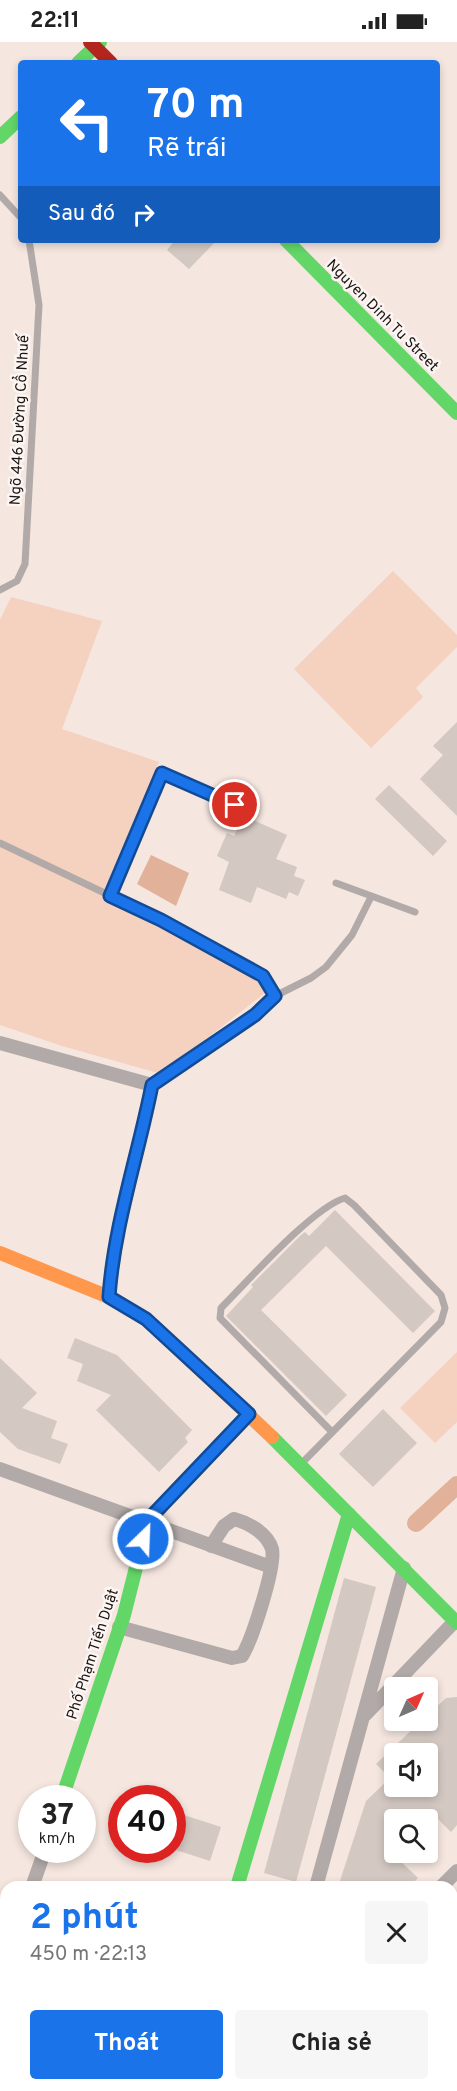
<!DOCTYPE html>
<html lang="vi">
<head>
<meta charset="utf-8">
<style>
	:root { --surface:#fff; --page:#f6f6f6; --text:#222; --muted:#767676; --accent:#1a73e8 }
	body { margin:0; font-family:Overpass,sans-serif; background:var(--page); color:var(--text); height:100vh; display:flex; flex-direction:column; font-size:22px; white-space:nowrap }
	* { box-sizing:border-box; margin:0 }
	p { font-size:20px; color:var(--muted) }
	.icon { flex:none; width:33px; height:33px; fill:none; stroke:currentColor; stroke-width:2; stroke-linecap:round; stroke-linejoin:round }
	.map { position:relative; flex:1; overflow:hidden }
	.side { position:absolute; left:0px; top:1839px; width:458px; height:210px; display:flex; flex-direction:column; background:var(--surface); border-radius:18px 18px 0 0; box-shadow:0 3px 9px #0003 }
	.side>* { flex:none }
	.guide { position:absolute; left:18px; top:18px; width:422px; height:183px; border-radius:6px; box-shadow:0 3px 9px #0003; background:#1a73e8; color:#fff; overflow:hidden }
	.needle { width:39px; rotate:45deg }
	.controls { position:absolute; left:384px; top:1635px; display:grid; gap:12px }
	.controls a { display:grid; place-items:center; width:54px; height:54px; border-radius:6px; background:var(--surface); box-shadow:0 3px 9px #0003; font-size:30px }
	.speed { position:absolute; left:18px; top:1743px; display:flex; gap:12px; font-size:30px; font-weight:700; text-align:center }
	.speed>* { display:grid; place-content:center; width:78px; height:78px; border-radius:50%; background:var(--surface); box-shadow:0 3px 9px #0003; line-height:1 }
	.speed small { font-size:15px; font-weight:400 }
	.speed .limit { border:9px solid #d22; background:#fff; color:#111 }
	.pin { position:absolute; display:grid; place-items:center; width:51px; height:51px; color:#fff; margin:-26px; border:3px solid #fff; border-radius:50%; box-shadow:0 2px 6px #0007 }
	.me { position:absolute; width:66px; margin:-33px; rotate:24deg; stroke-linejoin:round; filter:drop-shadow(0 0 4px #0008) }
	.turn { display:flex; align-items:center; gap:21px; height:126px; padding:0 30px; font-size:27px }
	.turn .icon { width:78px; height:78px; stroke-width:2.5 }
	.turn b { display:block; font-size:42px; line-height:51px }
	.then { display:flex; align-items:center; height:57px; padding:0 30px; background:#0003; gap:12px; font-size:22px }
	.round { display:grid; place-items:center; flex:none; width:63px; height:63px; border-radius:6px; background:var(--page) }
	.summary { display:flex; align-items:center; justify-content:space-between; height:102px; padding:0 30px }
	h1 { font-size:36px; font-weight:700; line-height:45px; color:var(--accent) }
	.primary-button { display:flex; gap:12px; margin-top:auto; padding:12px 30px }
	.primary-button a { flex:1; height:69px; border-radius:6px; background:var(--accent); color:#fff; font-size:24px; font-weight:700; line-height:69px; text-align:center }
	.primary-button a+a { background:var(--page); color:var(--text) }
	.status { display:flex; justify-content:space-between; align-items:center; height:42px; padding:0 30px; background:var(--surface); direction:ltr }
	.status svg { height:16px; fill:currentColor }
	.map>svg:first-child { display:block }
</style>
</head>
<body>
<div class="status"><b>22:11</b><svg viewBox="0 0 49 12"><path d="M0 12V9h3v3zM5 12V6h3v6zM10 12V3h3v9zM15 12V0h3v12zM26 1h20v11H26zM47 4h2v5h-2z"/></svg></div>
<div class="map">
<svg width="457" height="2049" viewBox="0 0 457 2049">
	<rect width="100%" height="100%" fill="#f5e6df"/>
	<path fill="#f5d1bf" d="M393,529L457,593V605L416,646L423,655L371,706L294,627Z
		M11,555L102,579L62,687L159,720L105,857L125,865L265,939L266,950L210,994L158,1031L62,1004L0,983V578Z
		M457,1310V1380L435,1401L400,1366Z"/>
	<path fill="#e2b199" d="M151,813L189,831L176,864L137,842Z"/>
	<g fill="none" stroke-linecap="round" stroke-linejoin="round">
		<path stroke="#e2b199" stroke-width="18" d="M416,1481L457,1443"/>
	</g>
	<path fill="#d4c8c2" fill-rule="evenodd" d="M175,198H217L189,227L167,208Z
		M457,680V774L420,737L443,713L433,704Z
		M389,743L447,799L433,814L375,757Z
		M244,774L287,793L276,817L297,825L294,834L305,838L298,854L289,850L286,857L257,845L251,861L219,848L229,820L217,814L227,791L234,794Z
		M335,1168L435,1269L413,1291L326,1204L261,1268L347,1353L326,1374L226,1274L253,1245L251,1243L301,1193L305,1190L309,1194Z
		M75,1296L117,1313L192,1388L185,1396L188,1400L159,1430L96,1368L111,1353L77,1339L83,1322L67,1316Z
		M0,1316L37,1351L22,1366L57,1379L51,1396L68,1402L60,1422L18,1407L0,1390Z
		M383,1367L417,1401L373,1445L339,1412Z
		M344,1536L376,1545L296,1840L264,1831Z
		M457,1655V1783L451,1790L436,1775L433,1778H394V1813L418,1836L409,1845H338L366,1759L390,1736L376,1722L422,1678H428V1673L446,1656ZM394,1712H428V1744H394Z
		M184,1773L221,1785L210,1819L173,1807Z"/>
	<g fill="none" stroke-linecap="round" stroke-linejoin="round">
		<path stroke="#b2aaa8" stroke-width="7" d="M0,153L21,176
			M0,548L17,539L25,522L39,263L29,198
			M0,801L161,878L263,934L275,954
			M336,841L415,870
			M109,854L161,731L235,763
			M152,1043L255,973L275,954L311,936L326,925L352,893L371,855
			M302,1421L441,1280L445,1266L441,1253L354,1163L345,1156C313,1165 247,1240 221,1266L220,1276L332,1390"/>
		<path stroke="#b2aaa8" stroke-width="14" d="M0,1001L152,1043C138,1114 114,1183 109,1255
			M0,1427L271,1525
			M119,1585L232,1616L242,1614C252,1598 276,1524 272,1507C267,1491 249,1481 234,1477L224,1484L211,1504
			M365,1673L455,1579
			M32,1845L45,1808
			M316,1845L404,1526
			M441,1845L457,1829
			M0,1870L6,1872
			M452,1917L457,1911
			M0,1942L6,1924
			M452,2041L457,2046
			M182,2049L184,2043
			M259,2049L261,2043"/>
		<path stroke="#63d668" stroke-width="14" d="M78,21L100,0
			M0,95L21,75
			M286,198L457,371
			M272,1395L457,1581
			M62,1756L124,1573L148,1478L249,1372
			M237,1845L349,1472"/>
		<path stroke="#ff974d" stroke-width="14" d="M0,1211L109,1255L146,1277L272,1395"/>
		<path stroke="#b3261e" stroke-width="14" d="M90,0L111,21"/>
	</g>
	<g fill="none" stroke-linecap="round" stroke-linejoin="round">
		<defs>
			<path id="route" d="M143,1497L148,1478L249,1372L146,1277L109,1255C114,1183 138,1114 152,1043L255,973L275,954L263,934L161,878L110,854L162,731L235,763"/>
		</defs>
		<use href="#route" stroke="#114b97" stroke-width="15"/>
		<use href="#route" stroke="#1a73e8" stroke-width="10"/>
	</g>
	<g text-anchor="middle" stroke-width="5" stroke-linejoin="round" paint-order="stroke">
		<g font-size="15" fill="#1d1410" stroke="#fbf5f3">
			<text transform="translate(383 273) rotate(45)" y="5">Nguyen Dinh Tu Street</text>
			<text transform="translate(19 378) rotate(-87)" y="5">Ngõ 446 Đường Cổ Nhuế</text>
			<text transform="translate(92 1612) rotate(-72)" y="5">Phố Phạm Tiến Duật</text>
		</g>
	</g>
</svg>
<div class="controls">
<a><svg class="needle" viewBox="-14 -14 28 28"><path d="M0-13l5 13h-10z" fill="#e53935"/><path d="M0 13l5-13h-10z" fill="#767676"/></svg></a>
<a><svg class="icon" aria-label="sound" viewBox="0 0 24 24"><path d="M4 9h4l5-4v14l-5-4H4zM17 9q2 3 0 6"/></svg></a>
<a><svg class="icon" aria-label="search" viewBox="0 0 24 24"><circle cx="10" cy="10" r="6"/><path d="M15 15l6 6"/></svg></a>
</div>
<div class="speed"><div>37<small>km/h</small></div><div class="limit">40</div></div>
<div class="pin" style="left:235px;top:763px;background:#d93025"><svg class="icon" aria-label="arrive" viewBox="0 0 24 24"><path d="M6 21V4h12l-3 4 3 4H6"/></svg></div>
<svg class="me" style="left:143px;top:1497px" viewBox="-20 -20 40 40"><circle r="17" fill="#1a73e8" stroke="#fff" stroke-width="3"/><path d="M0-11L8 9 0 5-8 9z" fill="#fff"/></svg>
<div class="guide">
<div class="turn"><svg class="icon" aria-label="left" viewBox="0 0 24 24"><path d="M17 20v-9H6M10 6l-5 5 5 5"/></svg><div><b>70 m</b>Rẽ trái</div></div>
<div class="then">Sau đó<svg class="icon" aria-label="right" viewBox="0 0 24 24"><path d="M7 20v-9h11M14 6l5 5-5 5"/></svg></div>
</div>
<section class="side">
<div class="summary"><div><h1>2 phút</h1><p>450 m · 22:13</p></div><a class="round"><svg class="icon" aria-label="close" viewBox="0 0 24 24"><path d="M6 6l12 12M18 6L6 18"/></svg></a></div>
<div class="primary-button"><a>Thoát</a><a>Chia sẻ</a></div>
</section>
</div>
</body>
</html>
